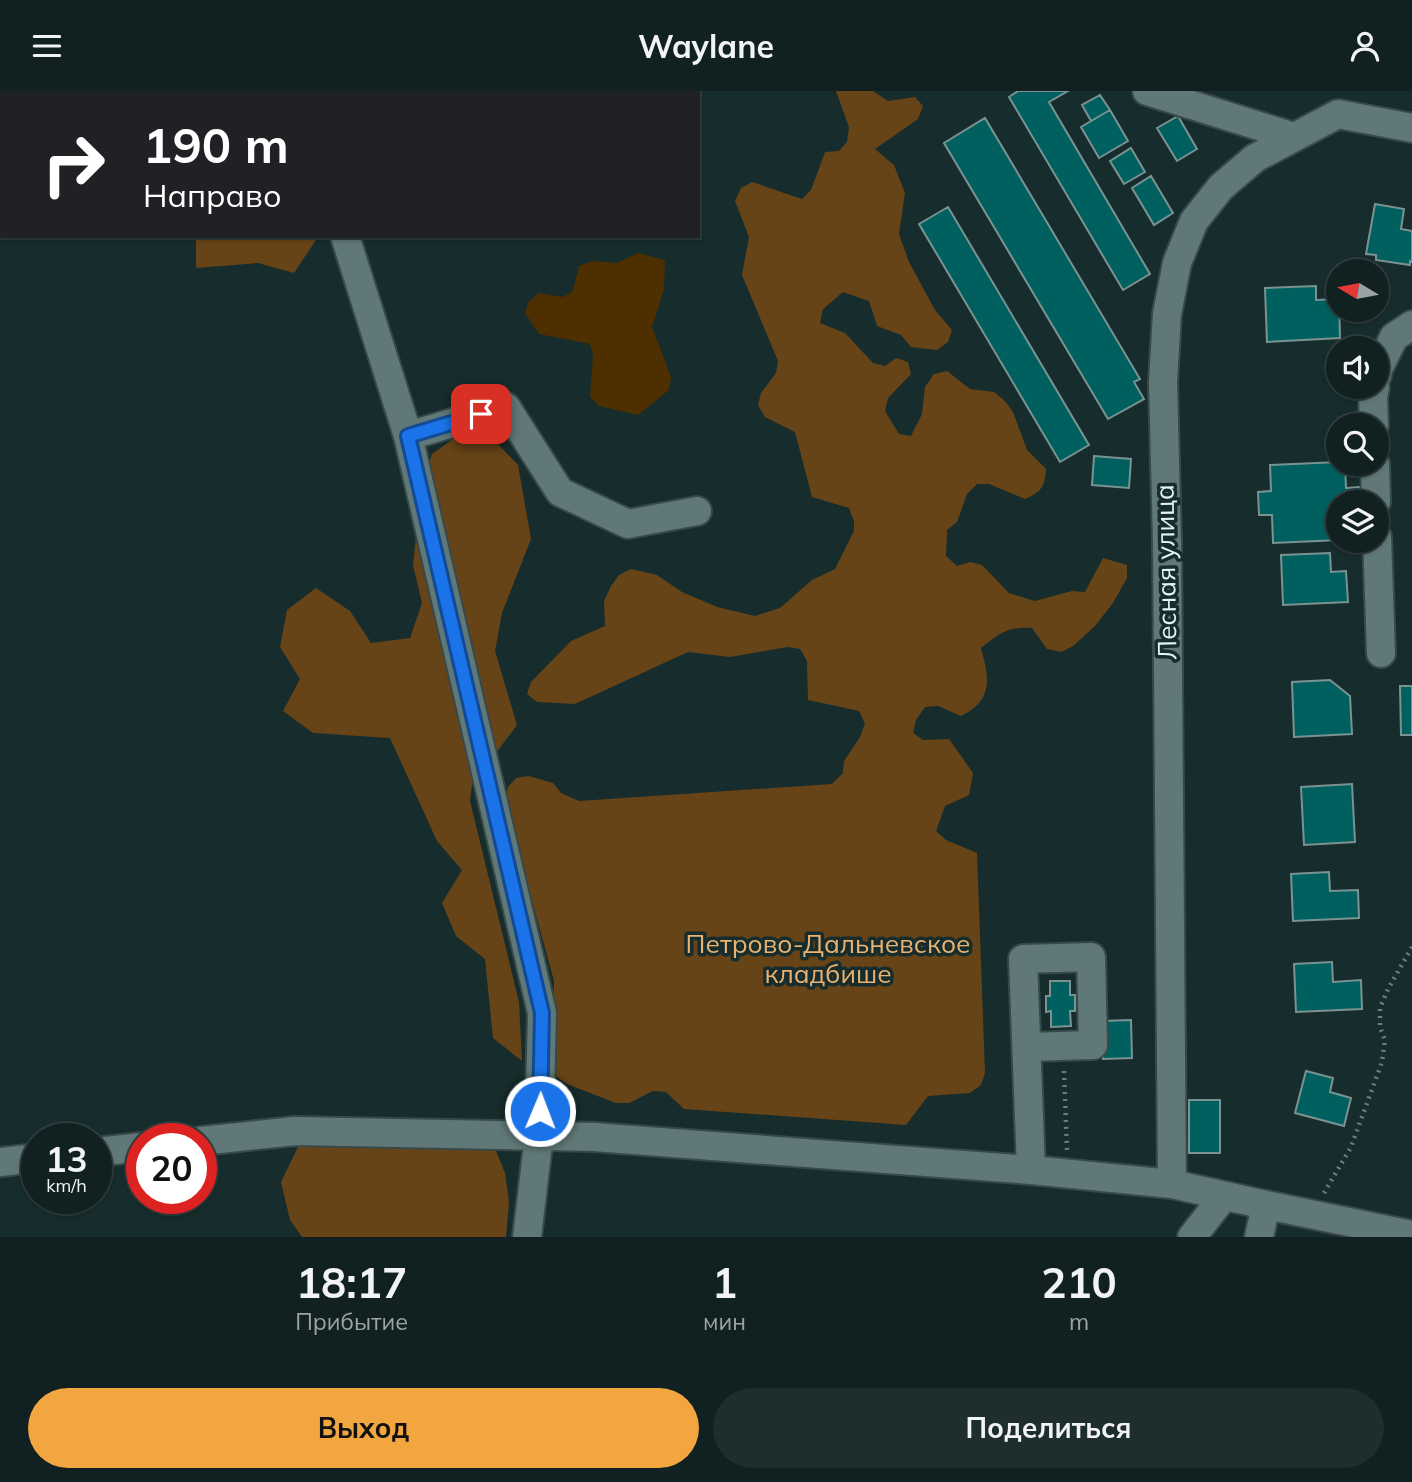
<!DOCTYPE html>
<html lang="ru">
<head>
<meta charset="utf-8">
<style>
	:root { --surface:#112121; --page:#1e2e2e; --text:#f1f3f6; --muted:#9ca3a5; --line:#303e3f; --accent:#f1a640 }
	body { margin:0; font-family:Mulish,sans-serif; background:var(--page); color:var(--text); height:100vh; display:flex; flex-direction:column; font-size:26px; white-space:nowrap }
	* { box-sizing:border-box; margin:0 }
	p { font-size:23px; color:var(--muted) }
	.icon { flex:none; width:38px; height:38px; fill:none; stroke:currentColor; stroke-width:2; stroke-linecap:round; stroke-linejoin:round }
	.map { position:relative; height:1146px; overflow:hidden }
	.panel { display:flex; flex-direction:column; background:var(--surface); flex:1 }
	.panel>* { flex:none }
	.top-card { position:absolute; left:0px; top:0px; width:700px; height:147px; box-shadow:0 2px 5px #0004,0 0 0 2px var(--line); background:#202124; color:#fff; overflow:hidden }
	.needle { width:46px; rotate:280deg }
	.fabs { position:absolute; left:1326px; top:168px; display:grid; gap:14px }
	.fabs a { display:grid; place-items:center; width:63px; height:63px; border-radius:50%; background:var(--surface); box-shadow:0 2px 5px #0004,0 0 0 2px var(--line); font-size:35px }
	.speed { position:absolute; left:21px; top:1032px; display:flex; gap:14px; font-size:35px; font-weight:700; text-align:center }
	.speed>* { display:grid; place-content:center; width:91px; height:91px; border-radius:50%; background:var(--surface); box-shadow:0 2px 5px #0004,0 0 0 2px var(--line); line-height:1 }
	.speed small { font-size:18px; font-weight:400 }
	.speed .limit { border:10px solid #d22; background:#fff; color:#111 }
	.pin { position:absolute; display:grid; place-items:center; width:60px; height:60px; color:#fff; margin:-30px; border-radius:14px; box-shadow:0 4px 10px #0006 }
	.me { position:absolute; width:77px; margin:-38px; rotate:1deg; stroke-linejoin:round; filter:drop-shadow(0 0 5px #0008) }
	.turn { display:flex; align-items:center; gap:24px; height:147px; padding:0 28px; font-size:32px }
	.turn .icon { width:91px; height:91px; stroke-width:2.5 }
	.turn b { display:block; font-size:49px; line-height:60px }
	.eta { display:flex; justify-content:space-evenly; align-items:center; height:119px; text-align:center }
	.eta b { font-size:42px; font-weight:700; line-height:49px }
	.button { display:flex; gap:14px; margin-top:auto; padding:14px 28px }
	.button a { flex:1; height:80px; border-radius:42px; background:var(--accent); color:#111; font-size:28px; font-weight:700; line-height:80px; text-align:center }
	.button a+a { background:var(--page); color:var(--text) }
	header { display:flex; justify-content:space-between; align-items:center; height:91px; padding:0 28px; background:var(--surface); font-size:32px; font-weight:700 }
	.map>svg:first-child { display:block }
</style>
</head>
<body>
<header><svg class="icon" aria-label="menu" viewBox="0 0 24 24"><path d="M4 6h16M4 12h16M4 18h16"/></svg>Waylane<svg class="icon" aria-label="person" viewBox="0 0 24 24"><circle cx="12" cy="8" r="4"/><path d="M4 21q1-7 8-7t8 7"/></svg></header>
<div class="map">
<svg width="1412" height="1146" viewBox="0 0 1412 1146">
	<rect width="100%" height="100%" fill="#172c2c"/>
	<path fill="#4d2f00" d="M638,162L665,169L664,198L652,236L671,286L669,299L638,324L599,315L590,306L593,265L590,253L539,243L525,222L529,210L539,202L563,206L573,200L579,175L592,170L617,172Z"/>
	<path fill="#674417" d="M836,0H873L888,10L915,6L923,15L918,28L875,58L894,74L905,102L899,143L909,171L935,219L952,239L948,251L937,259L911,256L901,244L877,235L869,210L843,201L823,218L820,232L845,242L873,272L885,275L896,267L908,271L911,283L888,307L885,320L899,343L911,345L922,323L925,296L934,283L947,280L970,298L994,301L1005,310L1013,321L1027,359L1046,378C1045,396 1041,401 1025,408L989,393H977L967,403L957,431L947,439L946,465L957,475L970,471L982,474L1009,502L1035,510L1072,500L1085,501L1103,467L1127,474V487L1113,512L1095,535L1073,555L1061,561L1047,558L1032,537C1008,535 999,543 981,557C989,587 994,609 961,625L938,615L925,616L916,629L913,642L923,649L949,648L973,682L969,704L945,715L936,740L946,749L977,762L985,982L981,994L970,1002L928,1005L906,1034L684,1018L666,1001L653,1000L629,1012H616L567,993L557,986L552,974L554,890L505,710L508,696L516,687L529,685L553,692L561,702L579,710L832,693L843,682L844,670L860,646L865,632L859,620L808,609L807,570L800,558L787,556L730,566L688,561L575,613L537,611L527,603L531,591L571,550L605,535L604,510L611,495L619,484L631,478L657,484L682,501L717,516L755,525L780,517L812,489L835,478L854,440V430L849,417L812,406L795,341L765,326L758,314L761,302L776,282L778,270L742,184L749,146L735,110L741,97L752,91L802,108L811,99L825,61L839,60L847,51L849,36Z
		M196,145H317L316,149L294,182L258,172L196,177Z
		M463,341L492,347L518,374L531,448L502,522L495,560L517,634L472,694L470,710L519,911L522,970L493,947L485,868L456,845L442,812L462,779L437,750L390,647L313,642L283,620L300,588L280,556L287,519L316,497L350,520L371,552L410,547L422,512L413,474L421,400L432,363Z
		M470,1054L496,1060L505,1082L509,1111L506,1146H302L290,1129L281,1091L298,1056Z"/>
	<path fill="#00605f" stroke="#7a9392" stroke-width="2" d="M1018,0H1068L1049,11L1150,183L1123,199L1009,6Z
		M1100,4L1110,19L1091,30L1082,14Z
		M1110,19L1128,50L1099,67L1081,36Z
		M1178,25L1197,58L1177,70L1157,37Z
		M985,27L1140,288L1134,291L1144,308L1108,328L944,52Z
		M1131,57L1145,81L1124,93L1110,70Z
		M1151,85L1173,122L1154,134L1132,97Z
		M1375,113L1404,118L1401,138L1412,140V171L1410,170V174L1376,169V164L1366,163Z
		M948,116L1089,354L1060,371L919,133Z
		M1316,195V209L1339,208L1340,247L1267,251L1265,197Z
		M1094,365L1131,368L1129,397L1092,394Z
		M1339,371V373H1345L1346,397L1359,396V411H1339V449L1273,452L1272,424H1259L1258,401L1271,400L1270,374Z
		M1330,462L1331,481L1346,480L1348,511L1283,514L1281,464Z
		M1330,589L1350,605L1352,643L1294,646L1292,591Z
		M1400,595H1412V644H1401Z
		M1352,693L1355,751L1304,754L1301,696Z
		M1329,781L1330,800L1358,799L1359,827L1293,830L1291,783Z
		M1332,871L1333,891L1361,889L1362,918L1296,921L1294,873Z
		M1050,890H1070V904H1075V920H1070L1071,935L1051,936V920L1046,921V905H1050Z
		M1131,929L1132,967L1103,968L1101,930Z
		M1306,980L1333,987L1330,1001L1351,1007L1344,1035L1295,1022Z
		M1189,1009H1220V1062H1189Z"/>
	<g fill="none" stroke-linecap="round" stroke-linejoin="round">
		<defs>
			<path id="minor" d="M299,0L300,2
				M1147,0L1294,46
				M345,145L408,345L542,922L539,1045L527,1146
				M1377,284L1378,278L1394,246L1412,234
				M1374,334L1373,307L1375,296
				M408,345L506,316L560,401L628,433L697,420
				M1375,373L1376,411
				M1377,446L1381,562
				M1027,956L1093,954L1091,866L1023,868L1031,1079
				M201,1050L295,1040L594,1046L1031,1079L1172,1093L1266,1114L1412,1144
				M96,1061L142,1056
				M0,1071L37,1067
				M1172,1093L1167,451L1163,291L1167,223L1177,172L1194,130L1221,96L1255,67L1338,23L1412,37
				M1192,1146L1224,1105
				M1259,1146L1266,1114"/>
		</defs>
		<use href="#minor" stroke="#384949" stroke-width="32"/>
		<path stroke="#6c7e7d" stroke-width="4.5" stroke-dasharray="2 5" stroke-linecap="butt" d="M1064,980L1067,1059
			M1324,1102L1351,1056L1382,971L1385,949L1380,936V917L1388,898L1412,856"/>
		<use href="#minor" stroke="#607877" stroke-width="28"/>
	</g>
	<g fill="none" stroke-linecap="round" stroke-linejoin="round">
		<defs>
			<path id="route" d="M481,323L408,345L542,922L540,1020"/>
		</defs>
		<use href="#route" stroke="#114b97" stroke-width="18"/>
		<use href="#route" stroke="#1a73e8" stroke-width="12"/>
	</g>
	<g text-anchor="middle" stroke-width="7" stroke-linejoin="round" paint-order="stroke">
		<g font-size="26" fill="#e5f2f1" stroke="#172c2c">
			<text transform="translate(1166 481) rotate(-91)" y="9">Лесная улица</text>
		</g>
		<g font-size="26" fill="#eab270" stroke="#172c2c">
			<text x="828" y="862">Петрово-Дальневское<tspan x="828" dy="30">кладбише</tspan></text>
		</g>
	</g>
</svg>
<div class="fabs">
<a><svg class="needle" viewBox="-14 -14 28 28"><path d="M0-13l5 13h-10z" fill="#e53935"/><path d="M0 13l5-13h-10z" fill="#9ca3a5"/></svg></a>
<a><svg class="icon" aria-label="sound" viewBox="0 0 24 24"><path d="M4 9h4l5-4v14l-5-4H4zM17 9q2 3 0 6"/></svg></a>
<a><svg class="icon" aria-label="search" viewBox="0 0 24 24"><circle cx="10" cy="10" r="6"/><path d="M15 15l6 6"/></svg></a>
<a><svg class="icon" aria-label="layers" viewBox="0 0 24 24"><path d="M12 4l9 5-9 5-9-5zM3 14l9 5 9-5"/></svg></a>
</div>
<div class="speed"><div>13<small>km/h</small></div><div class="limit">20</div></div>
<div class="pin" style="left:481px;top:323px;background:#d93025"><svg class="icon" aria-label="arrive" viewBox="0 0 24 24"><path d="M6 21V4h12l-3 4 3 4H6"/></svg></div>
<svg class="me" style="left:540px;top:1020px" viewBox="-20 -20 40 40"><circle r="17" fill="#1a73e8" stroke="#fff" stroke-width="3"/><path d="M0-11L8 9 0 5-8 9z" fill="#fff"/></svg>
<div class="top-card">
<div class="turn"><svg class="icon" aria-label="right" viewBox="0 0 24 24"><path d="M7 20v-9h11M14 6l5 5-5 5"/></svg><div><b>190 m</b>Направо</div></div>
</div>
</div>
<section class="panel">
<div class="eta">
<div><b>18:17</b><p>Прибытие</p></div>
<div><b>1</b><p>мин</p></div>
<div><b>210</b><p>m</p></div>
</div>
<div class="button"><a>Выход</a><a>Поделиться</a></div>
</section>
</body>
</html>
